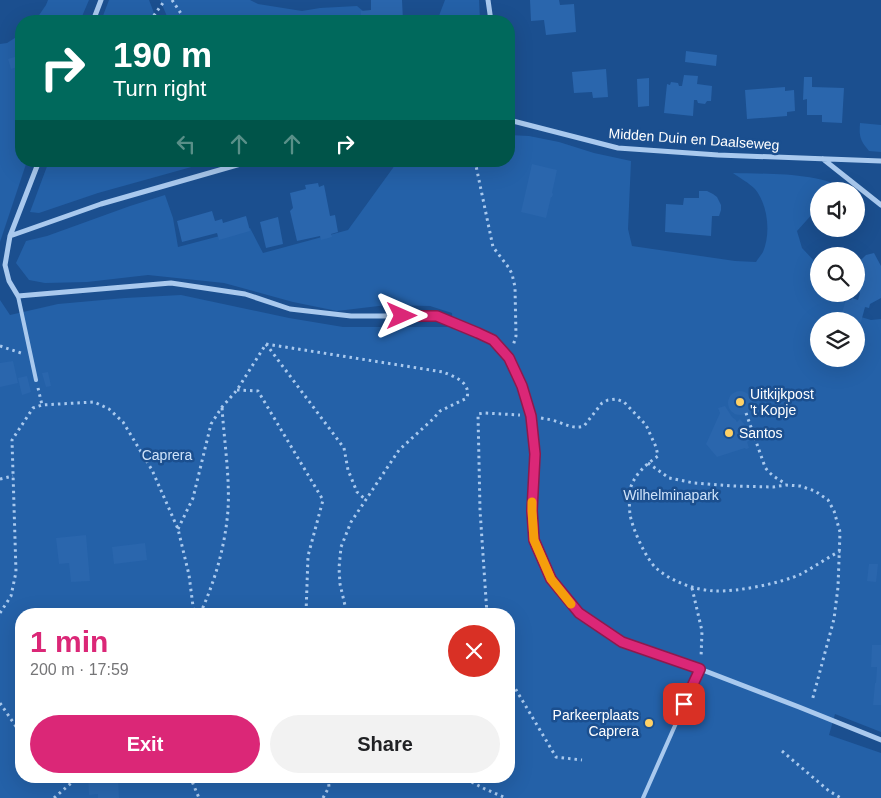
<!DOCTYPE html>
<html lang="en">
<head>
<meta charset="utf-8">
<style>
	:root { --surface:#fff; --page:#f2f2f2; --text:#202124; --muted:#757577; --accent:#db2777 }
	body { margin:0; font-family:Helvetica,sans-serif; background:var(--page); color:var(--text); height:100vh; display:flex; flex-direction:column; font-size:19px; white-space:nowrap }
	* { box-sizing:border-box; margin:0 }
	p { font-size:16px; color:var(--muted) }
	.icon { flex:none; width:28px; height:28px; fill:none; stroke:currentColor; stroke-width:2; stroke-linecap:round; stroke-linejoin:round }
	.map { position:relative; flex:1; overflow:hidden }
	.drawer { position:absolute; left:15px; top:608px; width:500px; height:175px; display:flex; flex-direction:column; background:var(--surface); border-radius:20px; box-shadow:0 5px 20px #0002 }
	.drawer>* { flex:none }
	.hud { position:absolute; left:15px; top:15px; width:500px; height:152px; border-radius:20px; box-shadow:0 5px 20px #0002; background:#00695c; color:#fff; overflow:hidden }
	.buttons { position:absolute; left:810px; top:182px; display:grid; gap:10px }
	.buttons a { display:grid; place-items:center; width:55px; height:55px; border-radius:50%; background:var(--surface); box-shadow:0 5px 20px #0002; font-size:25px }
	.pin { position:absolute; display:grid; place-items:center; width:42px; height:42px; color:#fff; margin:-21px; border-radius:10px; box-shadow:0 2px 8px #0006 }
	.me { position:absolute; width:55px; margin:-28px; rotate:90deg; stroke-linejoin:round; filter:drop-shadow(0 0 4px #0008) }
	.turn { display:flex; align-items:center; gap:18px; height:105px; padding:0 15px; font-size:22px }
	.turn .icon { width:65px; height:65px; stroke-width:2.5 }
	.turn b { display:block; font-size:35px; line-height:42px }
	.lanes { display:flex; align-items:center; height:48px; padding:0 15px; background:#0003; justify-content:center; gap:25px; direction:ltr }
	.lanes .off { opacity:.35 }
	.round { display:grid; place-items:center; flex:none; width:52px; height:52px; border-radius:26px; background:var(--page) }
	.overview { display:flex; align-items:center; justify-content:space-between; height:85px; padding:0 15px }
	h1 { font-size:30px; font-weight:600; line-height:38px; color:var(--accent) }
	.cta { display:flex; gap:10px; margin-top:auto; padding:10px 15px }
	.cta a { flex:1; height:58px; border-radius:30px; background:var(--accent); color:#fff; font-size:20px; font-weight:600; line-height:58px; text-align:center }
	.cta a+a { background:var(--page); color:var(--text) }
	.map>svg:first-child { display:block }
</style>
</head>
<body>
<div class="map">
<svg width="881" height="798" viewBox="0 0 881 798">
	<rect width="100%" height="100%" fill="#1b4f8f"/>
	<path fill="#2461a8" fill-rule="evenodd" d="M48,0H89L80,21H35L46,5Z
		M109,0H149L157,21H101Z
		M160,0H250L258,4L302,11L320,8L357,6L363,11L364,21H169Z
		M445,0H479L480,21H437Z
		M21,34V161H27L0,242V44L7,43Z
		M860,123L881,125V152L869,151C860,140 859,137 860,123Z
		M509,135L529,136L559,142L594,153L631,161L628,229L632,246L735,261L756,262C758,259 761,255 763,252C771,233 768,205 755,189C749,183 740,178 733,173C763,174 824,172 847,191H819V210L815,211L797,231L802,248L819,266V294H840L852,304L851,314L871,320L881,319V732L835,714L829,735L881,753V798H0V300L10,315L58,304L125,298L181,295L289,318L343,327H450L453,329L452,313L430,306L387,305L337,311L293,302L224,283L148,275L87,282L45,283L29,280L16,263L26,241L47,236L130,206L165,195L173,218L178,247L250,228L263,253L348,230L398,161H509ZM819,321H856V359H819ZM470,608L471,614H509V776H21V614H470Z
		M49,161H213L98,193L39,213L30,212Z"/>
	<path fill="#2a66ad" d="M371,0H402L403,21H361V11L371,10Z
		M530,0H559L560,5L574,4L576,32L546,35L544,20L531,21Z
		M686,51L717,55L716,66L685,62Z
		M18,56L21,66L11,69L8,59Z
		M606,69L608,97L593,98L592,92L574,93L572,72Z
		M684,75L698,76L697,84L712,86L711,101H707L705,104L698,103L697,100H694L693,116L664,113L667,84L670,85L671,82L678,83L679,86H682Z
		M804,77H812V87L844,88L842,123L822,122V115H807V99L803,100Z
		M649,78V106L638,107L637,79Z
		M785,87V91L794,90L795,111L787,112V116L747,119L745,90Z
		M532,164L557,170L552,193L553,194L552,197H551L546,218L521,212Z
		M318,183L319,187L324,185L330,216L335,215L338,232L331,234L332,237L321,240L320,236L297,241L290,211L293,208L290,193L306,189L305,185Z
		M699,191H707L713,194L717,197L721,205V210L719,216H712L711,236L665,232L666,204L683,205L684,198H699Z
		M212,211L215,221L222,219L223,223L246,216L250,231L219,240L217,233L182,242L177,221Z
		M278,217L283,244L266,248L260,222Z
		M874,253L881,266V298L870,304L869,308L865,307L861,322L841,317L846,299L851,300L852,298L858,300L860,293L856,286V276L861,274L856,265V263L862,259L866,255Z
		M13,361L18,383L0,387V363Z
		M48,372L51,386L46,387L42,373Z
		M27,376L31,392L22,395L18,378Z
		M728 403a12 12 0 1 1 24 0a12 12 0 1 1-24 0Z
		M725,406L732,417L736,420V421L737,422L740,419L745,425L750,440L747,442L749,448L746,449L745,448L717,457L706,444L720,413L718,408Z
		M86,535L90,581L71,582L69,563L59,564L56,538Z
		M145,543L147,560L114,564L112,547Z
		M869,564H878L876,582L867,581Z
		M872,645H881V705H873L875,683H876L877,667H871Z
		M88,776H118L119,798H98V794L89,795Z"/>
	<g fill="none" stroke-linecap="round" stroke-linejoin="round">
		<path stroke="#a9c9ee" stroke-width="3" stroke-dasharray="2.5 4" stroke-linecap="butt" d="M172,0L186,21
			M150,21L165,0
			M475,161L493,247L509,268L512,274L515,287L516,336L513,346
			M266,344L443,372C455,377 471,382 467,398L440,411L433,419L399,450L351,522L341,547L339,568L340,584L347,614
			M266,344L344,448L348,470L357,492L366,500
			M0,346L21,353
			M38,388L42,405
			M237,390L258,391L323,500L308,556L306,614
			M746,413L765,467C770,475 778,479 786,484
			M541,418C547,419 553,420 558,422C567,425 574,429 584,426L602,403L608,400L616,399L624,402L646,425L656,447L658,456C648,463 637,472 632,484C629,489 629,507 630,514C632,528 646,559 656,568C672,582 695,590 715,591C737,592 782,583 801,574C814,567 827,558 840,551
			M648,463L669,478L694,483L734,486L773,487L786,485L800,486L815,491L828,500L834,511L840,532L838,587L834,619L812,701
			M0,479L13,476
			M178,529L193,498L211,424L222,407L237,390L266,344
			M692,588L702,631L701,658
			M0,613L11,596L16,572L12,440L33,408L42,405L94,402L109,409L123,422L152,470L178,529L189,575L194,614
			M200,614C215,581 225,547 228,510C230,477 224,440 222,407
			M487,614L480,510L478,414L484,413L520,415
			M509,678L556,757L582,760
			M0,703L17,728L21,731
			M782,751L829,791L841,798
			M191,776V779L199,798
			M460,776L485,789L506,798
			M54,798L77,778V776
			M323,798L329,787L328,776"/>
		<path stroke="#a9c9ee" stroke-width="4" d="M18,296L36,380
			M643,798L700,669"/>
		<path stroke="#a9c9ee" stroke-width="5" d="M488,0L491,21
			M93,21L101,0
			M509,120L618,148L718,155L881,161
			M823,159L881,205
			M39,161L10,236L5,265L9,281L18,296L171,283L245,294L290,309L351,316H437L479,333L493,341L509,358L527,401L531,416L535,454L532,511L534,540L551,579L579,613L622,642L700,669L799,707L881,740
			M10,236L101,204L251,161"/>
	</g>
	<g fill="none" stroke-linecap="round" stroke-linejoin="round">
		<defs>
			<path id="route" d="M402,316H437L478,333L493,340L509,358L522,386L531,416L535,454L532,511L534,540L551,579L579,613L622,642L700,669L684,704"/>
		</defs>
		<use href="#route" stroke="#8e194d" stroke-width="12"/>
		<use href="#route" stroke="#db2777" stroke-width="9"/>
		<path stroke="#f59e0b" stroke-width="9" d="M532,502V511L534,540L551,579L571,604"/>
	</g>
	<g fill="#ffd166" stroke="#1b4f8f" stroke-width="2">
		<circle cx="740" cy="402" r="5"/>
		<circle cx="729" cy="433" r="5"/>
		<circle cx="649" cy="723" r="5"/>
	</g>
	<g text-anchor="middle" stroke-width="5" stroke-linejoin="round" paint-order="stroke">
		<g font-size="14" fill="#fff" stroke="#1b4f8f">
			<text transform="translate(694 139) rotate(4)" y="5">Midden Duin en Daalseweg</text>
		</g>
		<g font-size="14" fill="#fff" stroke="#1b4f8f" text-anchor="start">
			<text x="750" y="399">Uitkijkpost<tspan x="750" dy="16">'t Kopje</tspan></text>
			<text x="739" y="438">Santos</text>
			<text x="639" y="720" text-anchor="end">Parkeerplaats<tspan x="639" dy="16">Caprera</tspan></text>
		</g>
		<g font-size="14" fill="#cfe3fa" stroke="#1b4f8f">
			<text x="167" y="460">Caprera</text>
			<text x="671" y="500">Wilhelminapark</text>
		</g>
	</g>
</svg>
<div class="buttons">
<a><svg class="icon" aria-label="sound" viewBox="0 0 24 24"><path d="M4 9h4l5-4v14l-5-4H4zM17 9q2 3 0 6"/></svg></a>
<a><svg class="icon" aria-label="search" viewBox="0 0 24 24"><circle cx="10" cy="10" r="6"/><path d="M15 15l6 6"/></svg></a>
<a><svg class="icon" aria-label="layers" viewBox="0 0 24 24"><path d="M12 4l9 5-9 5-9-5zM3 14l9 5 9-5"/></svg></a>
</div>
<div class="pin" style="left:684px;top:704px;background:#d93025"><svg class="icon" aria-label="arrive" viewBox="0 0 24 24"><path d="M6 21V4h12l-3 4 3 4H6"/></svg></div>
<svg class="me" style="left:402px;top:316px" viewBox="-20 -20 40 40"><path d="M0-17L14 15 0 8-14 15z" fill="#db2777" stroke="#fff" stroke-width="4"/></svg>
<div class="hud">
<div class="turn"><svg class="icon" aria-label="right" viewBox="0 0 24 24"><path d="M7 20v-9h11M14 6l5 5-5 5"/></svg><div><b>190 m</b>Turn right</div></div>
<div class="lanes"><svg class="icon off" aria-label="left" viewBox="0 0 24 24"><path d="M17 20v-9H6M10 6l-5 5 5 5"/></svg><svg class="icon off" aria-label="ahead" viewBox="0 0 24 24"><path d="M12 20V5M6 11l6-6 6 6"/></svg><svg class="icon off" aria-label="ahead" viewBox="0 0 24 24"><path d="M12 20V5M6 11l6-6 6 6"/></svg><svg class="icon" aria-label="right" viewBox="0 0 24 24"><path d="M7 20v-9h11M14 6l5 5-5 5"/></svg></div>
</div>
<section class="drawer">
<div class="overview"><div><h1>1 min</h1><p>200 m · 17:59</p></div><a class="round" style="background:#d93025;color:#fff"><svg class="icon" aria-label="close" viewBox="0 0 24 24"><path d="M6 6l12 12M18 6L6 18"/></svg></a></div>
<div class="cta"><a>Exit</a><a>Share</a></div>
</section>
</div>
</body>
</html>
